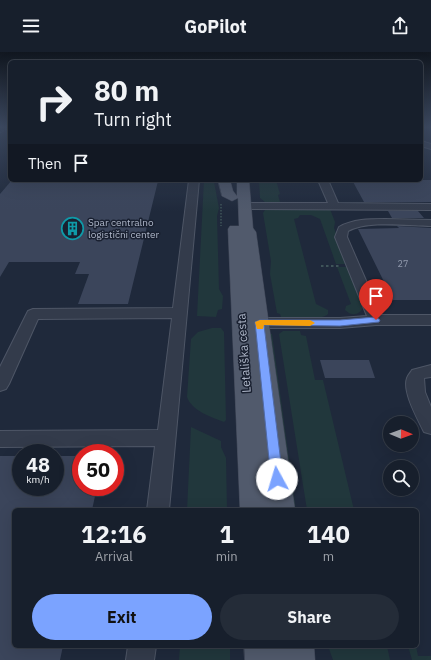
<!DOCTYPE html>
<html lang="en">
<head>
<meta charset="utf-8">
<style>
	:root { --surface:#171f2c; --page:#242c38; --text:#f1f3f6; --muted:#9ea2a9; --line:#363d48; --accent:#7ba3ff }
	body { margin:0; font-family:"IBM Plex Sans",sans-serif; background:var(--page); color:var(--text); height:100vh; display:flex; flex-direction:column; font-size:15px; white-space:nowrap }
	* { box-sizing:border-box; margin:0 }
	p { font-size:13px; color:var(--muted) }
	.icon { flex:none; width:22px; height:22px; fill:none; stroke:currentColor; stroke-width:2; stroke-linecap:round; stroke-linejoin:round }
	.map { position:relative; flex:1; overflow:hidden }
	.side { position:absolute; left:12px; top:456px; width:407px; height:140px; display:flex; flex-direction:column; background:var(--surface); border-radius:6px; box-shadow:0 4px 16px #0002,0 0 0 1px var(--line) }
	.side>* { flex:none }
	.top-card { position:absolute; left:8px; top:8px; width:415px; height:122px; border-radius:6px; box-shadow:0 4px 16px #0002,0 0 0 1px var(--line); background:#171f2c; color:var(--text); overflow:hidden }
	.needle { width:26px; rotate:91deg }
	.fabs { position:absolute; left:383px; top:364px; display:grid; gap:8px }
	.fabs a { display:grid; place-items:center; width:36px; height:36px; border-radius:50%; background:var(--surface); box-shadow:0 4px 16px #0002,0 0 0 1px var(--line); font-size:20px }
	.speed { position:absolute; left:12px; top:392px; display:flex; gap:8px; font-size:20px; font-weight:700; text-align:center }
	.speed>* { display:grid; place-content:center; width:52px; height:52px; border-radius:50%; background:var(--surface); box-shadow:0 4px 16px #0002,0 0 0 1px var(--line); line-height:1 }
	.speed small { font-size:10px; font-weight:400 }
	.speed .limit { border:6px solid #d22; background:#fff; color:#111 }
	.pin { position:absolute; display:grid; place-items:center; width:34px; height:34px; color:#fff; margin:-41px -17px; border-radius:50% 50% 50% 0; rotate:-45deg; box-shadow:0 0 4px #0007 }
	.pin .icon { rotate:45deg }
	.me { position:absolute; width:44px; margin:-22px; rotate:354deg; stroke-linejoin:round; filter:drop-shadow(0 0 3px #0008) }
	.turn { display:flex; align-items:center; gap:14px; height:84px; padding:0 20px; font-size:18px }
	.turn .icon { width:52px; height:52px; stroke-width:2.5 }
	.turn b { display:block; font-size:28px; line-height:34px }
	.then { display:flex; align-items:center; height:38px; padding:0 20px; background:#0003; gap:8px; font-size:15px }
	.eta { display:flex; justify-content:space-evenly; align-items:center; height:68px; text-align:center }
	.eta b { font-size:24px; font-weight:700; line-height:28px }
	.button { display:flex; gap:8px; margin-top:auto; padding:8px 20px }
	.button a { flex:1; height:46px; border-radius:24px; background:var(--accent); color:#111; font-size:16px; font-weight:700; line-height:46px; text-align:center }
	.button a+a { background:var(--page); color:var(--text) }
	header { display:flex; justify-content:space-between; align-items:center; height:52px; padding:0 20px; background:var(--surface); font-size:18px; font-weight:700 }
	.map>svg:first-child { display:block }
</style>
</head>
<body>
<header><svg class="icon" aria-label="menu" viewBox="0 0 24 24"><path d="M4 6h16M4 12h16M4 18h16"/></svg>GoPilot<svg class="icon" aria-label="share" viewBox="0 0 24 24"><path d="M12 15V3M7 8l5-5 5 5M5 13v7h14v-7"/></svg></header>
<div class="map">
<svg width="431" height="608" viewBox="0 0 431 608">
	<rect width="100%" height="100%" fill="#1f293b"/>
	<path fill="#21373c" d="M204,128H213L214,130L219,156L217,164L219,237L223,244L222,257L218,258L216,265L197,264Z
		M259,128H276L280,142L278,143L280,150H265L260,146Z
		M431,156L330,157L335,170L334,176L348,212H336L320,167L311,163H300L298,166L294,167L316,252L328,258V262C321,269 291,266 281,265L280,262L277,261L270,222L271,209L263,161L265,158Z
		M337,215H349L364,254C360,263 352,265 345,258L346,254L351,252Z
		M212,276H221L224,280L226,368L224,370C211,365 192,359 187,345L191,287L198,280Z
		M283,279H300L301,283L306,284L315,328H323L354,458H307L279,282Z
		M270,282H272L296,458H291Z
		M191,375L221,389V395L226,406L227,458H187Z
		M180,594H230V608H179Z
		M328,594H387L390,608H333Z
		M408,594H416L418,604H431V608H412Z"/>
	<path fill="#3b455b" d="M12,128L158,129L128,252H78L89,222H75L80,210H9L0,225V142Z
		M352,128H431V150H364Z
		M388,159H418L424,166H392Z
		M397,174L431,176V248H393L358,177L399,176Z
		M320,308H369L375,326H325Z
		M0,404H21V435H55V404H81V435H97L92,458H14V594H63L60,608H0Z"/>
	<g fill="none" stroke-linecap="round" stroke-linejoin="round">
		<defs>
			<path id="minor" d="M421,89L431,92V97L421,94Z
				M189,128H199L169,458H147L155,394L0,395V379L158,378L172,266L38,267L9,332L6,337L0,339V315L28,259L33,257L173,256Z
				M318,128H328L338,151L431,152V158L250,157L245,154L250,151H328Z
				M385,167L431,168V174C407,174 369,168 348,179L347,185L381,263H431V273H376L340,276H260L255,274L253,271L255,268L260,266H340L367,264L335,185L339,175C353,167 369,167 385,167Z
				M431,313V325L424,326L425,340L431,355V382L424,380C418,367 402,340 407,326C408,323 411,320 412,318Z
				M128,594H156L154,608H126Z"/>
			<path id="major" d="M218,128H230L233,139L237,144V128H249L253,176L256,180L295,458H240L228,177L230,174H239L238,146L232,149L222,144Z
				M244,594H314L315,608H245Z"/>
		</defs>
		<use href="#minor" stroke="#4e5666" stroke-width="2"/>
		<use href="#major" stroke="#3d4455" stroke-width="1"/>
		<path stroke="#3f5459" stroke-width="1.5" stroke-dasharray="1.5 1.5" stroke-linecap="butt" d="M0,81L10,74
			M221,152V174"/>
		<path stroke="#3f5459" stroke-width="2" stroke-dasharray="2.5 2.5" stroke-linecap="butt" d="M321,214H339"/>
		<use href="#minor" fill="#333b4b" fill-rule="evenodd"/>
		<use href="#major" fill="#515a6c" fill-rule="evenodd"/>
	</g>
	<linearGradient id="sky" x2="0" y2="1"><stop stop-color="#111720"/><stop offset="0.47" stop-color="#3c4960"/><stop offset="1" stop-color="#3c4960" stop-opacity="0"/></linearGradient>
	<rect width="431" height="159" fill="url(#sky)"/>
	<path fill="#7ba3ff" stroke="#506aa6" d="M376,265L380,268L379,270L340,274L264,273L283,427L281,431L277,432L273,431L271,427L255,270L260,268H340Z"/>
	<path fill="#f59e0b" d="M260,268H310L315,271L310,274L264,273L263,277H257L255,270Z"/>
	<defs>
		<symbol id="building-ring" viewBox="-11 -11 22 22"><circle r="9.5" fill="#192030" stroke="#0f9aa8" stroke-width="1.5"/><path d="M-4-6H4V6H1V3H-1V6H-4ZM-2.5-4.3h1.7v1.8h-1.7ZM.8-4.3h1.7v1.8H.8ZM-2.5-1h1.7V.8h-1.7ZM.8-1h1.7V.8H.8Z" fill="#0f9aa8"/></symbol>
	</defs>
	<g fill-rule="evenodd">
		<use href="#building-ring" x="60" y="164" width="25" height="25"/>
	</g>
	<g text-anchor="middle" stroke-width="3" stroke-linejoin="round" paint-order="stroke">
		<g font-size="9" fill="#919aad">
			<text x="403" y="215">27</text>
		</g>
		<g font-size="10" fill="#aeb6c8" stroke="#192030" text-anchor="start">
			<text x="88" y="174">Spar centralno<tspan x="88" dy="12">logistični center</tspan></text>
		</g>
		<g font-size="12" fill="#aeb6c8" stroke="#192030">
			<text transform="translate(244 301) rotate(-94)" y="4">Letališka cesta</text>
		</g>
	</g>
</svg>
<div class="fabs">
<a><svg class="needle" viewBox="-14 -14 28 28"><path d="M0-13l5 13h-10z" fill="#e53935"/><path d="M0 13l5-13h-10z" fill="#9ea2a9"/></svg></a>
<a><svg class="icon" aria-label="search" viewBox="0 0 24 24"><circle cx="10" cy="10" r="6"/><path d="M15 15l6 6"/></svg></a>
</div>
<div class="speed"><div>48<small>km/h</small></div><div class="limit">50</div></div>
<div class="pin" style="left:376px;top:268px;background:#d93025"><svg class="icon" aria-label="arrive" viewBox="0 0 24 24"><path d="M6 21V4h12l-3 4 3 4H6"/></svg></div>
<svg class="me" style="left:277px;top:427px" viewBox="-20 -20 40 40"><circle r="19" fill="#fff"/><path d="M0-13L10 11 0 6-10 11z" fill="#7ba3ff"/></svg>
<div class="top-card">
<div class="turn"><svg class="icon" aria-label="right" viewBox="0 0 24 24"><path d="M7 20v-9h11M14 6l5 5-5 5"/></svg><div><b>80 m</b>Turn right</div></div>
<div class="then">Then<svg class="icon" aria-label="arrive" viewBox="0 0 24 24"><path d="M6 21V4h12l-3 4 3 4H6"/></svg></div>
</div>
<section class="side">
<div class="eta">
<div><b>12:16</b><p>Arrival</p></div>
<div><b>1</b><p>min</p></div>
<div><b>140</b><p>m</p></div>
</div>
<div class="button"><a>Exit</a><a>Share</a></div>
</section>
</div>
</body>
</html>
